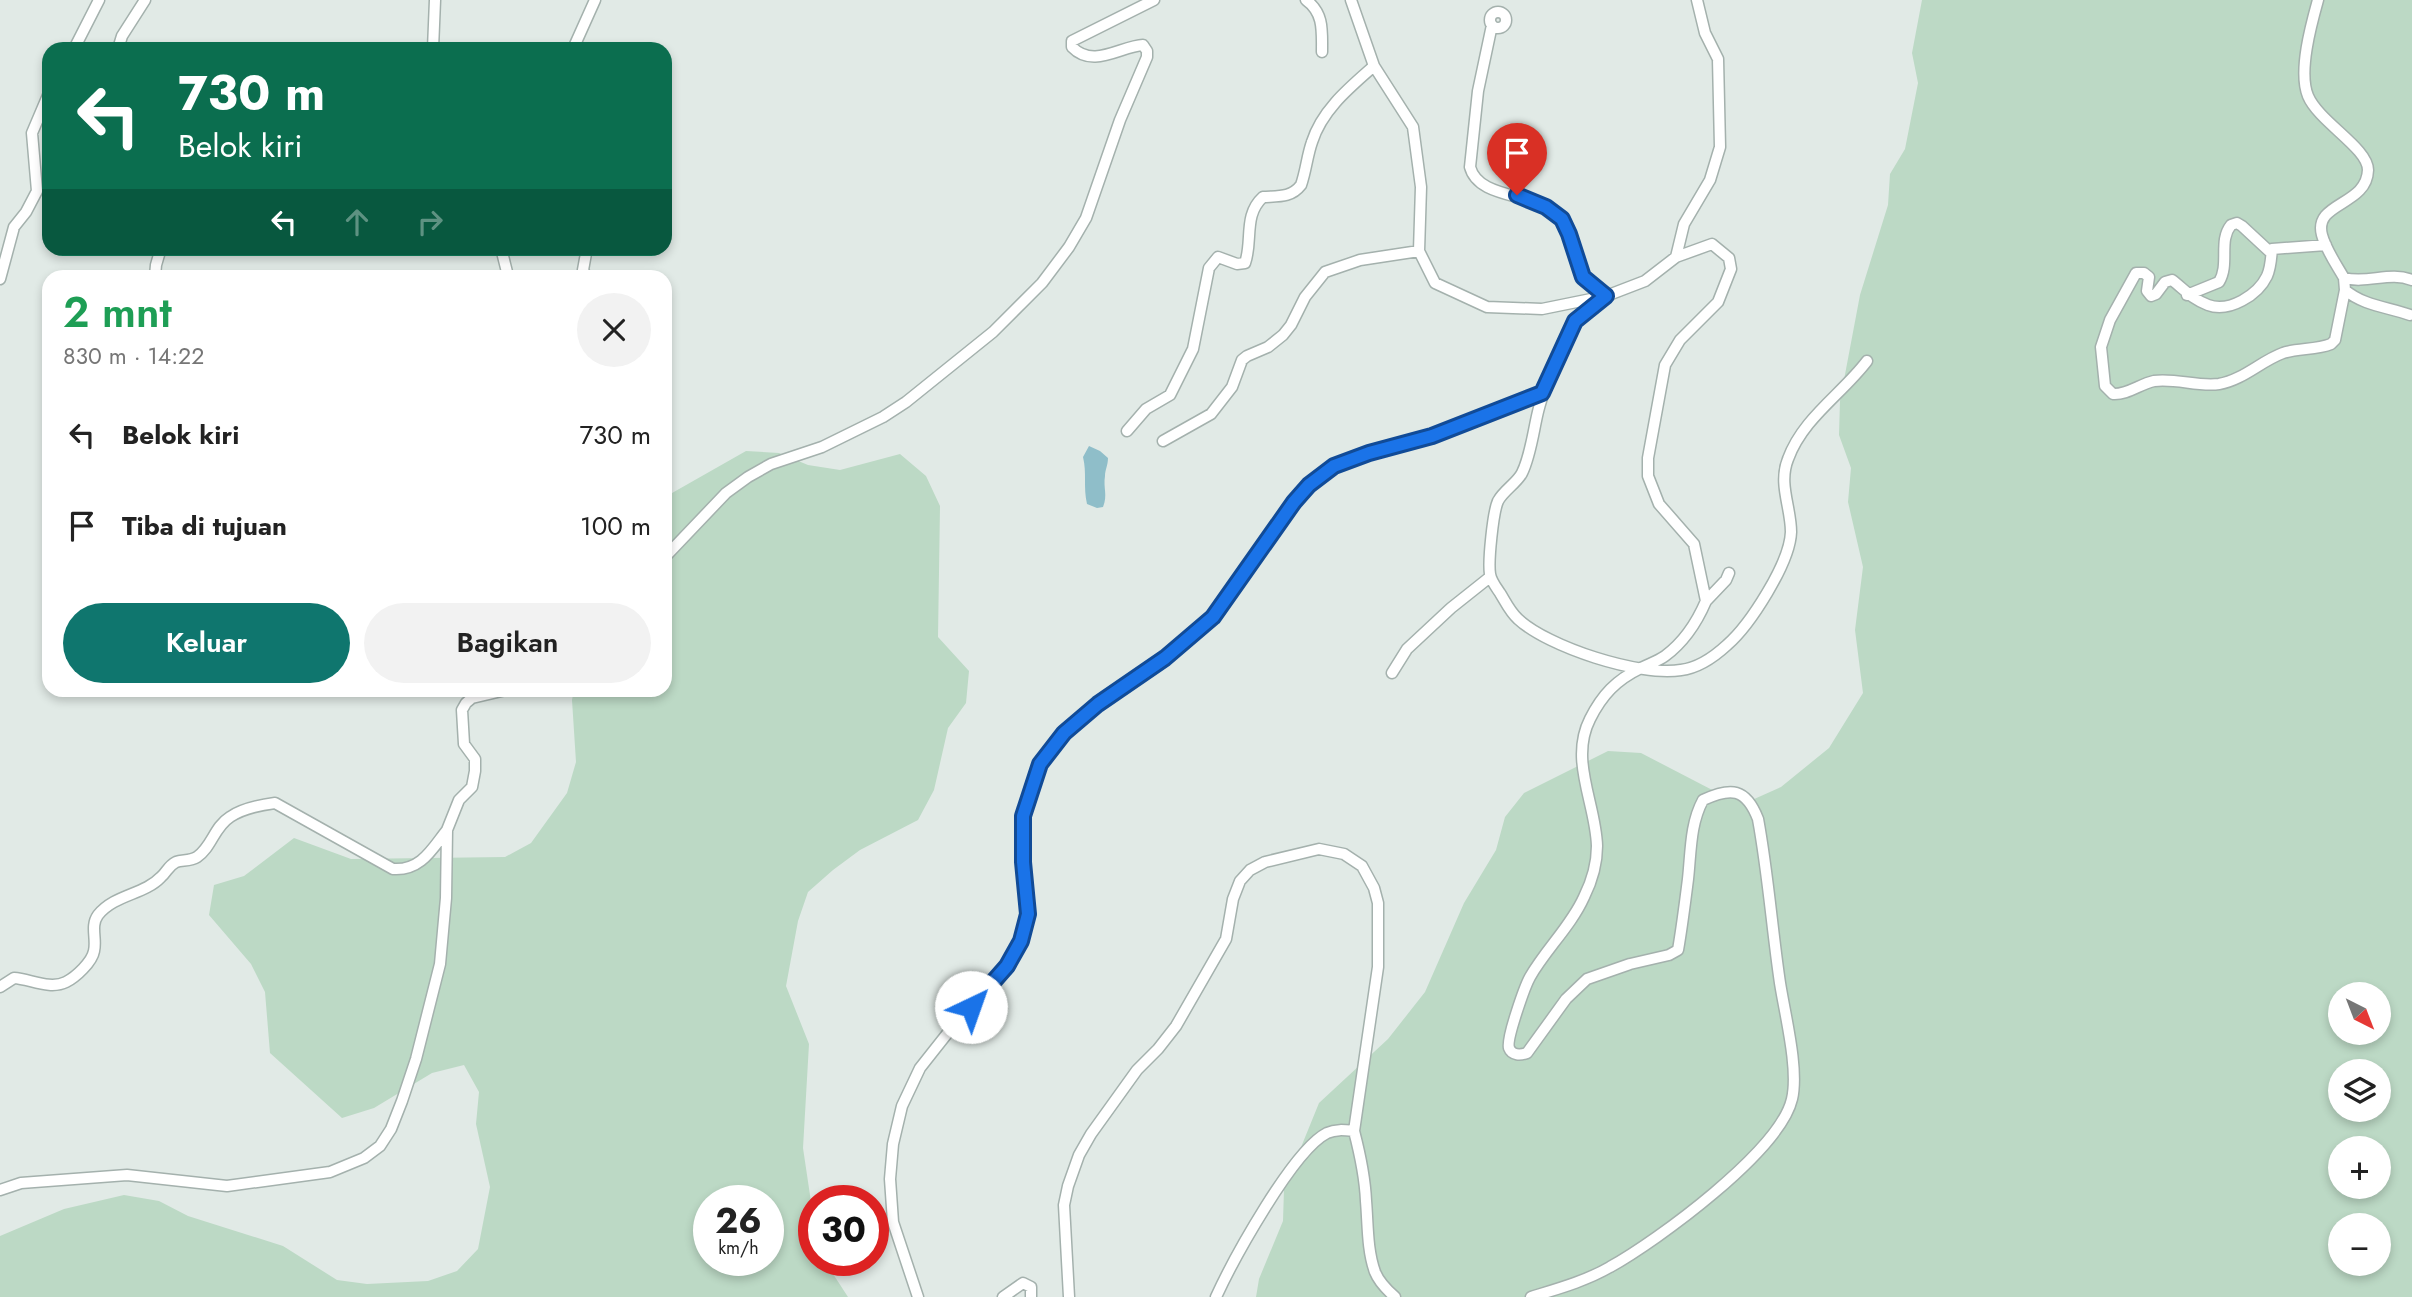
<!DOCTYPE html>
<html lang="id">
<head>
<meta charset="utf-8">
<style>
	:root { --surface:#fff; --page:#f2f2f2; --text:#222; --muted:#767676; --accent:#0f766e }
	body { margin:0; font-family:Jost,sans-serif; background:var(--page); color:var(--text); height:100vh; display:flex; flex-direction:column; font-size:26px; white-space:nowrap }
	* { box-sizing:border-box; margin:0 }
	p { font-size:23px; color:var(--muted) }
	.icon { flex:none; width:38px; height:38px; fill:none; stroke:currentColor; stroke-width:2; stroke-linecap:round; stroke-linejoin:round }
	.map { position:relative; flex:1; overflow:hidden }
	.panel { position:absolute; left:42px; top:270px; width:630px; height:427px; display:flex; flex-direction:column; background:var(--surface); border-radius:21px; box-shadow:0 4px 10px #0003 }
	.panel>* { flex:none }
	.banner { position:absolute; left:42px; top:42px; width:630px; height:214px; border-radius:21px; box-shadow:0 4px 10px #0003; background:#0b6e4f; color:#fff; overflow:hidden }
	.needle { width:46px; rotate:138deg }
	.fabs { position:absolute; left:2328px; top:982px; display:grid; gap:14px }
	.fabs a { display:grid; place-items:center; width:63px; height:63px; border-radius:50%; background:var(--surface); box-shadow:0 4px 10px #0003; font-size:35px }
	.speed { position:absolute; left:693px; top:1185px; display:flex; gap:14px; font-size:35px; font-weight:700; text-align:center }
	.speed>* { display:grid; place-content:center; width:91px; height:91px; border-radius:50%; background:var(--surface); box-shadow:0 4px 10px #0003; line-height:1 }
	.speed small { font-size:18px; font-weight:400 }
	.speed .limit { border:10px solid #d22; background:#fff; color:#111 }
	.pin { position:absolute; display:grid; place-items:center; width:60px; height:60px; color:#fff; margin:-72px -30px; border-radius:50% 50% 50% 0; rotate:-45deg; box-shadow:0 0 7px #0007 }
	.pin .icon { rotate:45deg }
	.me { position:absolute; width:77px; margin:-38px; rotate:42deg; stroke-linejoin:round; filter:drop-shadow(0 0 5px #0008) }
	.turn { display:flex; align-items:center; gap:24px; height:147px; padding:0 21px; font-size:32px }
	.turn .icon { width:91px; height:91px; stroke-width:2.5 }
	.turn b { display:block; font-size:49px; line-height:60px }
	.lanes { display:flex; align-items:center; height:66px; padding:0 21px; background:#0003; justify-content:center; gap:35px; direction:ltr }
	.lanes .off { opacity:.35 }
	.round { display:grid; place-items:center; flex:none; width:74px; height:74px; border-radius:37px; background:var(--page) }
	.overview { display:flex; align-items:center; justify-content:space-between; height:119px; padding:0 21px }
	h1 { font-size:42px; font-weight:600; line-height:52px; color:#1e9e55 }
	.primary-button { display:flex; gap:14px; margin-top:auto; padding:14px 21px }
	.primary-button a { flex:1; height:80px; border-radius:42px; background:var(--accent); color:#fff; font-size:28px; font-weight:600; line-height:80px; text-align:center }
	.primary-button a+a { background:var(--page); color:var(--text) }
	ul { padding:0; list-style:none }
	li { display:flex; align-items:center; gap:21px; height:91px; padding:0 21px }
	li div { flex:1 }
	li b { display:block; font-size:26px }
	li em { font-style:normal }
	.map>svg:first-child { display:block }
</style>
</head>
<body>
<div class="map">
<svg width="2412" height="1297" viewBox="0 0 2412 1297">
	<rect width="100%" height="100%" fill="#e1eae6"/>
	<path fill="#bcd9c5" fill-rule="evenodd" d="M1922,0H2412V1297H1256L1259,1279L1283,1221L1284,1189L1319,1103L1388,1039L1425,992L1464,903L1496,850L1505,817L1524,793L1608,751L1641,753L1720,794L1752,800L1781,787L1829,748L1863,693L1855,630L1863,567L1848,502L1851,468L1839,435L1840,401L1860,295L1888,205L1890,174L1905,149L1918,83L1912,53ZM2340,994H2378V1032H2340ZM2340,1071H2378V1110H2340ZM2340,1148H2378V1186H2340ZM2340,1225H2378V1264H2340Z
		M746,451L779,453L808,465L840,470L900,454L926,476L940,506L938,637L969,671L966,703L948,728L934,790L918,820L860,850L833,870L808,892L798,921L786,986L809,1044L803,1148L814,1222V1260H824L848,1297H0V1236L64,1209L124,1195L159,1201L188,1216L283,1246L337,1280L367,1284L428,1281L457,1271L478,1249L490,1187L476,1124L479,1092L464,1065L432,1073L374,1108L342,1118L270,1053L265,992L251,964L209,915L214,885L244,876L294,838L351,859L505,857L531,843L567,793L576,762L572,700L574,690H665V497ZM709,1200H768V1260H709Z"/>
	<path fill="#8fbec9" d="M1089,446L1100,451L1108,458C1108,465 1105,470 1105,476C1103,488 1108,495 1103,507L1097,508L1087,504C1083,487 1087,473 1083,457Z"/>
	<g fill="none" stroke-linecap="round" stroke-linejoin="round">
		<defs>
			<path id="street" d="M1306,0C1324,13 1322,31 1322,52
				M1351,0L1374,66L1413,127L1421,187L1419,251L1435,283L1487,307L1542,309L1606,296L1645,281L1676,257L1712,244L1729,258L1731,269L1718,302L1680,340L1665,365L1648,458V476L1659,504L1694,544L1706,601L1726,580L1729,573
				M2318,0C2311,25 2298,72 2308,96C2319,122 2368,148 2368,170C2367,206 2313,202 2322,235C2326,250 2336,264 2344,278C2368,284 2390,271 2412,280
				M1490 20a8 8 0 1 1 16 0a8 8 0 1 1-16 0Z
				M1492,25L1478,91L1470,167C1478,198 1529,193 1553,211C1576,229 1570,262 1585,279C1590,285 1599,290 1606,296C1596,303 1585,311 1577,319C1564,332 1541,397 1537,416C1533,434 1530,457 1522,473C1517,483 1504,490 1498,501C1493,512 1488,561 1490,574C1491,581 1496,587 1500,593C1505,601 1510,612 1518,619C1548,647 1640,677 1681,670C1698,668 1714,657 1727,645C1750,625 1790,563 1791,532C1791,507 1778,484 1788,459C1803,418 1842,394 1867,361
				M74,49L99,0
				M118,49L122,36L145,0
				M433,49L435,0
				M573,49L595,0
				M2326,245L2272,249C2271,258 2271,267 2267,276C2258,295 2229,313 2208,305C2192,299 2185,290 2172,280L2165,282L2156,294L2151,296L2147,291L2149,277L2144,273H2136L2110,320L2101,347L2105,386L2113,394C2127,395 2140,384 2154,381C2176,378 2198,387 2219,384C2243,380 2261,361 2283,353C2299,348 2316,350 2331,344L2335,340L2345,290L2344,278
				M501,248L508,276
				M1676,257L1684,224L1710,180L1720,147L1718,59L1705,33L1697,0
				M155,276L156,265L161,248
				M586,276L583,270L587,248
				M0,279L14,227L26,212L37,191L32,133L49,93
				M2345,290C2364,306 2388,307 2410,315
				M2187,295L2219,282C2230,264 2218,241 2231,225L2237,223L2242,226L2269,251L2272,249
				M1127,431L1146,409L1170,395L1193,349L1209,268L1218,257L1237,264L1245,263C1253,241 1243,215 1263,197C1278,196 1291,198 1301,185C1306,171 1307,156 1312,142C1322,110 1349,88 1374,66
				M1163,441L1211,414L1232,387L1242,360L1247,356L1268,347L1283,335L1291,325L1305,297L1325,272L1360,260L1419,251
				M665,557L726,493L748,477L771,464L822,447L883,417L906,402L993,332L1042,283L1069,247L1086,218L1120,120L1147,57V51L1143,45C1121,46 1093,69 1072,47V41L1154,0
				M1392,673L1407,649L1451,608L1490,577
				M0,987L14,978C30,979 50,990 66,982C76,977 92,962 94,951C97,939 90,926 98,915C115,894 144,895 161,877C167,872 168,866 176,862C182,860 191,861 197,857C212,847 214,827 230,817C243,808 260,805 275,803L393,869C421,871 432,849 447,830
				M0,1190L21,1183L127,1175L227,1186L330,1172L364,1158L380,1146L391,1129L402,1101L416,1059L440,964L446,898L447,830L459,800L472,787L475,771V759L464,744L462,710L466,703L472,698L506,690
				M918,1297L893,1222L890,1179L893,1144L902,1106L920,1068L954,1025L1007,966L1021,941L1028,914L1023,862V816L1040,764L1064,732L1098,704L1165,658L1213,617L1294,502L1309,485L1333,465L1369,453L1432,436L1542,393
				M1003,1297L1023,1283L1031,1287V1297
				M1069,1297L1064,1205L1068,1186L1079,1155L1091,1134L1137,1070L1158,1049L1176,1026L1226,939L1233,899L1240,881L1250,870L1265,862L1319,849L1344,854L1362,866L1374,888L1378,903V967L1354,1131
				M1216,1297C1233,1260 1293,1150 1327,1133C1336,1129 1344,1130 1354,1131C1360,1154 1365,1177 1366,1201C1368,1224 1367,1250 1375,1272C1379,1282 1387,1290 1395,1297
				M1531,1297C1557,1289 1586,1281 1610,1267C1657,1241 1780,1151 1792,1099C1799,1069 1785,1015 1780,983C1772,929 1768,873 1758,819C1746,788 1731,787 1703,800C1690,824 1691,852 1688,879C1685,903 1682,927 1678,950L1669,955L1630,964L1587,979L1566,999L1527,1053C1521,1055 1512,1056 1509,1048C1506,1039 1525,986 1530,977C1546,949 1571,926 1584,897C1592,881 1597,863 1597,846C1596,804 1569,760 1590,719C1602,695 1616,680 1641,668C1649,664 1658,661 1665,656C1684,642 1697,622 1706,601"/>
		</defs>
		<use href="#street" stroke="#a4b1ad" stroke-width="13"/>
		<use href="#street" stroke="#fff" stroke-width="10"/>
	</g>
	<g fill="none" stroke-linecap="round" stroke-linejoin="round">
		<defs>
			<path id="route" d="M971,1007L1007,966L1021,941L1028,914L1023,862V816L1040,764L1064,733L1098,704L1165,658L1213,617L1294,502L1309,485L1334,466L1369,453L1432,436L1542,393L1575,321L1606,296L1583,277L1569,234L1562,219L1546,207L1517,195"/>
		</defs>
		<use href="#route" stroke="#114b97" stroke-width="18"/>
		<use href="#route" stroke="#1a73e8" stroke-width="12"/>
	</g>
</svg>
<div class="fabs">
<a><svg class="needle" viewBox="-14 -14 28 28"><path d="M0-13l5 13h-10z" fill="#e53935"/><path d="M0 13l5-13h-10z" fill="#767676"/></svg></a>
<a><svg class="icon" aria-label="layers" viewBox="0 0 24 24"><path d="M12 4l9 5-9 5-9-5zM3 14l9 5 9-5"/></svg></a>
<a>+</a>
<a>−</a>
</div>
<div class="speed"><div>26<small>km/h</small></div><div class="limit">30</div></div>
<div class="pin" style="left:1517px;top:195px;background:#d93025"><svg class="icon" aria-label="arrive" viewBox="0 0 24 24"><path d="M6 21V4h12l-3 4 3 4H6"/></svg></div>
<svg class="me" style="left:971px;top:1007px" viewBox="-20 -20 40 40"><circle r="19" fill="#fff"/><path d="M0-13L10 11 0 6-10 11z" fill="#1a73e8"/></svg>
<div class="banner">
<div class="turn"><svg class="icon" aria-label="left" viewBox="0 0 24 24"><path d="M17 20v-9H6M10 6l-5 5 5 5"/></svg><div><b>730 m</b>Belok kiri</div></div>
<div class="lanes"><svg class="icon" aria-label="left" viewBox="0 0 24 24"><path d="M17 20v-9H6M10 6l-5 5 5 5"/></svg><svg class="icon off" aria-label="ahead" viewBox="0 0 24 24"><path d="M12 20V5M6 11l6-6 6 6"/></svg><svg class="icon off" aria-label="right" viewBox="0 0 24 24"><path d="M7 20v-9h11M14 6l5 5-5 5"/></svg></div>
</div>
<section class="panel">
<div class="overview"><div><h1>2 mnt</h1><p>830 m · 14:22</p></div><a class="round"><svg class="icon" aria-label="close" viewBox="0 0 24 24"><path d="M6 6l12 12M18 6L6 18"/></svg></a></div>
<ul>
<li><svg class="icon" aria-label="left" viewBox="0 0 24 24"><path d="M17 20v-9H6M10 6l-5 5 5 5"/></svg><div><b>Belok kiri</b></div><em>730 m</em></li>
<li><svg class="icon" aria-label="arrive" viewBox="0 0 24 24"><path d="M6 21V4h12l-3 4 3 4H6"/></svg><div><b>Tiba di tujuan</b></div><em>100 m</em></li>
</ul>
<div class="primary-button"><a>Keluar</a><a>Bagikan</a></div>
</section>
</div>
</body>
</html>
